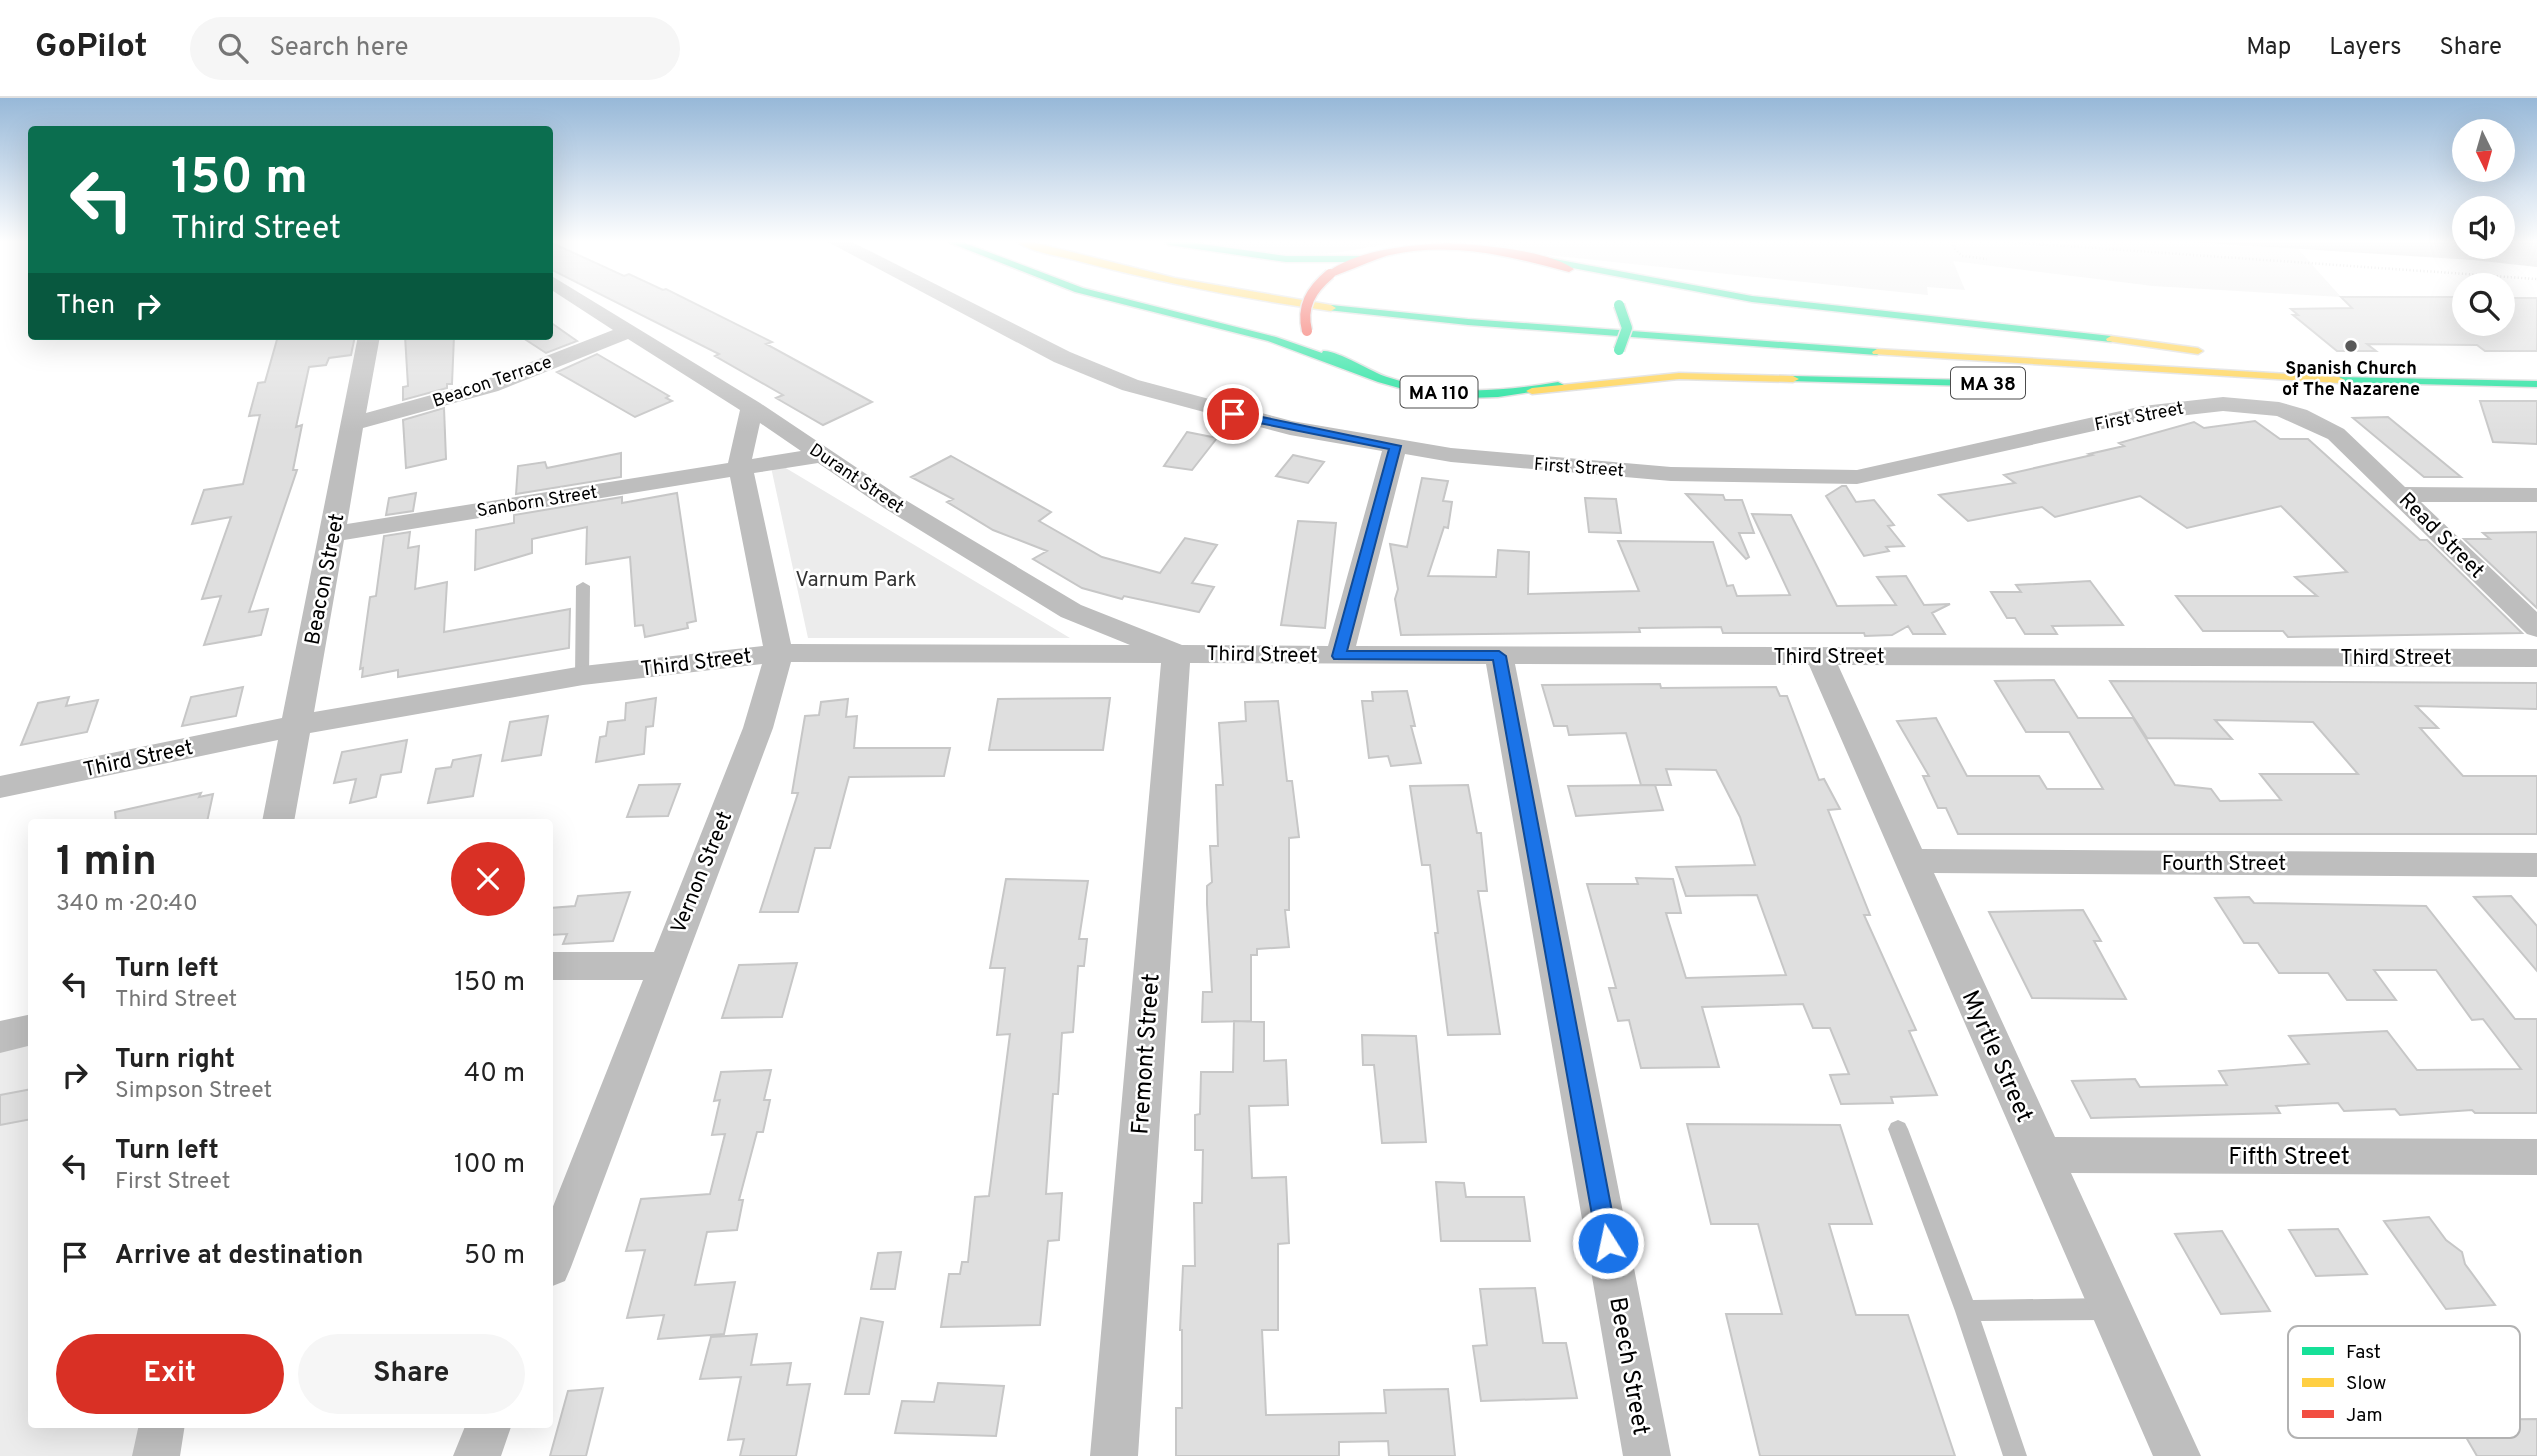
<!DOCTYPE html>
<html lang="en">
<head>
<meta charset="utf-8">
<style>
	:root { --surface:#fff; --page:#f6f6f6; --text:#222; --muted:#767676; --line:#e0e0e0; --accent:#d93025 }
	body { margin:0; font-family:Overpass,sans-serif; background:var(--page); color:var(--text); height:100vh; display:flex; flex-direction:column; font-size:26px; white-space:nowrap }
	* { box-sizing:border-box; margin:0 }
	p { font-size:23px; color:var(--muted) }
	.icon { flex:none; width:38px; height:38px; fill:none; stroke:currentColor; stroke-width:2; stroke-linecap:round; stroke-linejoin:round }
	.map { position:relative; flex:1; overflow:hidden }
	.panel { position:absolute; left:28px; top:721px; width:525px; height:609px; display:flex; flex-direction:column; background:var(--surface); border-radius:7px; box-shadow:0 7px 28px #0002 }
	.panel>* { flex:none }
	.top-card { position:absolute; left:28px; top:28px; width:525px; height:214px; border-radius:7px; box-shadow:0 7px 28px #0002; background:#0b6e4f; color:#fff; overflow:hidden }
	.needle { width:46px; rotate:175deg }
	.controls { position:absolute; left:2452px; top:21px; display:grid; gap:14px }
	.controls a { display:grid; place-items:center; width:63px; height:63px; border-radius:50%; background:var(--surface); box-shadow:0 7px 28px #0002; font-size:35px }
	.pin { position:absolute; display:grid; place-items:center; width:60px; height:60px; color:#fff; margin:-30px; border:4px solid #fff; border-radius:50%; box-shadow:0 2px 7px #0007 }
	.me { position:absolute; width:77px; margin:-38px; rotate:350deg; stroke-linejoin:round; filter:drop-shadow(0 0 5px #0008) }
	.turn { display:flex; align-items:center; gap:24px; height:147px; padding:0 28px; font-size:32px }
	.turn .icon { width:91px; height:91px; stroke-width:2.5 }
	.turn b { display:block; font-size:49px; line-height:60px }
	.then { display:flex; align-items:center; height:66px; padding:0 28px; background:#0003; gap:14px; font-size:26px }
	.round { display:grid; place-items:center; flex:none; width:74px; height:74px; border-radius:37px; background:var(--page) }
	.head { display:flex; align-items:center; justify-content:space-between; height:119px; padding:0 28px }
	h1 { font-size:42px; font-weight:700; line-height:52px }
	.button { display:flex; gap:14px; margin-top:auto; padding:14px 28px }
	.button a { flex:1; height:80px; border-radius:42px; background:var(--accent); color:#fff; font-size:28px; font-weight:700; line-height:80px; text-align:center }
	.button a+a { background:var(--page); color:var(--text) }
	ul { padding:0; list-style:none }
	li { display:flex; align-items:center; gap:21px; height:91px; padding:0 28px }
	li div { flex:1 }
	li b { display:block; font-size:26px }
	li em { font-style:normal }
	header { display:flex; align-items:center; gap:42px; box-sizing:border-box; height:98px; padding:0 35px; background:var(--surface); border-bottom:2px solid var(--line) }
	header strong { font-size:33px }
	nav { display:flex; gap:38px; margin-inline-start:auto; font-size:24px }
	.search { width:490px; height:63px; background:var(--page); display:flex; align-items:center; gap:18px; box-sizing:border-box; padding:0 24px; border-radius:38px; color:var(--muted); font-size:26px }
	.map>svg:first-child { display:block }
</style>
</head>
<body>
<header>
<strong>GoPilot</strong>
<div class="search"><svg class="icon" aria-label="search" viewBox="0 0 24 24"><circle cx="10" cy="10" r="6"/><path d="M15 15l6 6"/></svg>Search here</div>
<nav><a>Map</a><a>Layers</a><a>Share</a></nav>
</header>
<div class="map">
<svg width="2537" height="1358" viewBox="0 0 2537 1358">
	<rect width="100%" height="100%" fill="#fff"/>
	<path fill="#ececec" d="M1169,144H1397C1323,160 1242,166 1169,144Z
		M1424,144H2292L2341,199L2153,188L1953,163L1965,192L1927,189L1928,197Z
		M769,360L1070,540H808Z
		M31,931L32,1326L165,1327L159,1358H0V939Z"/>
	<path fill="#bfbfbf" d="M2190,144H2464V149H2502L2503,144H2537V169L2473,162Z"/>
	<path fill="#dfdfdf" stroke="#c7c7c7" stroke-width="2" d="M550,144L624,178L629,176L663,192L666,191L772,244L766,246L872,304L823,327L776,300L783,297L715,258L719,256L550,171Z
		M2341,199H2464V226H2502V200H2537V253H2485L2477,247L2367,246L2376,253H2337L2293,217H2298L2291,211L2352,210Z
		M550,224L577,243L546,255L520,238H550Z
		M278,238H355L351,257L329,260L326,267L309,269L296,329L302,327L293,372H297L249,514L268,511L261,537L204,547L221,498L202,501L231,419L192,426L204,392L243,386L260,317L249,318L258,285L265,284Z
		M405,238H454L452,286H447V290L403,302V289L408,288Z
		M597,256L669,298L666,300L672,303L635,319L557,274Z
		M2480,303H2537V346L2493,344Z
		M444,310L446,361L406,370L403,322Z
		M2388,319L2461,379H2424L2353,320Z
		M2255,323L2280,341H2308L2420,442H2427L2522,535L2288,539L2283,533H2203L2176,498H2317L2295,479L2347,474L2281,408L2187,430L2140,398L2055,419L2042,409L1968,423L1939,397L2015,385L2004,377L2092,357L2089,356L2124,348L2119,345L2194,324L2204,330Z
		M1187,334L1217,340L1192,372L1164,368Z
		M621,355V379L516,396L518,368L545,364L547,370Z
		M1293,357L1324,364L1308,385L1276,378Z
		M951,358L1051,414L1039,423L1102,459L1160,475L1185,440L1217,447L1192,485L1214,489L1199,514L1124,498L1122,501L1082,490L1033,461L1047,453L993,432L947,404L953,401L911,379Z
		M1422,380L1448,383L1443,403L1452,404L1448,430L1444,429L1428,478L1496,479L1498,452L1529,454L1528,496L1639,493L1618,443L1713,444L1727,488L1733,487L1737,498L1790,497L1752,416L1791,417L1837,508L1896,507L1877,479L1906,478L1924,507L1950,506L1932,515L1945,536H1913L1908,528L1892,537L1865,538L1864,535H1723L1721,529L1639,530L1640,534L1401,537L1395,501L1398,491L1390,446L1407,449Z
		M1842,388H1846L1856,404L1874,402L1894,427L1888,428L1904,448L1886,449L1889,453L1864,458L1826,398Z
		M416,395L413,413L386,417L389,400Z
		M677,395L696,523L687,525L688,530L645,539L643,527L635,528L630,459L586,466L587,429L532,441V455L475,472L476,432L514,425V417L622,399V405Z
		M1686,396L1723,397L1725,402H1742L1754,435H1739L1749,459L1746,461Z
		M1585,400L1616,401L1621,435L1589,434Z
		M1298,423L1336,425L1325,530L1281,527Z
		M410,434L408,450L419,448L415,491L447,484L444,534L570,511L569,550L398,579V572L362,579L363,570L360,571L370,499L376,498L384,438Z
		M2537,434V510L2464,441H2490L2483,435Z
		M2090,483L2123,527L2052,528L2057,536H2025L2015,520H2007L1991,494H2021L2016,487Z
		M2054,582L2078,620H2133L2175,687L2211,691L2220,703L2281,702L2260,676H2358L2313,624L2215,622L2232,641L2147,640L2110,583L2537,585V611L2416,608L2438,630H2420L2463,678H2537V736H1958L1946,710H1938L1923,678H1929L1897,623L1936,620L1967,678H2039L2047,691H2103L2069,634H2026L1995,583Z
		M1660,586L1661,590L1776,589L1780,598H1787L1819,682L1824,681L1840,711L1828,712L1870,817H1864L1916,932L1909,933L1937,997L1891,999L1893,1005L1841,1006L1830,977L1849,976L1830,930H1813L1803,906L1702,909L1719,969L1641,970L1629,922L1618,923L1609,890H1616L1587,786H1638L1636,780L1673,781L1681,815H1666L1686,880L1786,877L1757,797L1686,798L1676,769L1755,767L1740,719L1716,672L1666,671L1671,687H1641L1626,635L1569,637L1567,628H1554L1542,587Z
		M243,589L236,618L182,628L191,599Z
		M1407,593L1415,628H1411L1421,665L1391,668L1388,658L1369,660L1362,603H1373L1372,594Z
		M69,599L66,608L98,602L87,634L21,647L38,605Z
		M656,600L653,628L646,629L644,656L596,664L600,639L606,638L608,624L625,622L626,605Z
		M1110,600L1103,652H989L998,601Z
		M848,601L846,619L857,618L854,650H950L944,678L849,679L830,750H815L798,814H760L798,695H792L805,618L819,617L821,604Z
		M1278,603L1287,683H1292L1299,739L1289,740V812H1285L1289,849L1257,851V857H1251V923L1202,924L1203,894H1212L1207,806V788L1212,784L1210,748H1218L1216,687H1223L1219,625L1246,623L1245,604Z
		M548,618L541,657L502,663L510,624Z
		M407,642L401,674L381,677L376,699L350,705L356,681L334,685L342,654Z
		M481,657L473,698L428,705L436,671L451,669L453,662Z
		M680,686L668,718L627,719L639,687Z
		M1468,687L1477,735H1481L1487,793H1478L1500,936L1448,937L1435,835H1438L1430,767H1422L1410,688Z
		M1655,687L1663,712L1576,718L1568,688Z
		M201,695L199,699L213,696L207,724H116L115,714Z
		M1006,781L1088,783L1079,841H1087L1084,868H1078L1073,934L1062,935L1058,996H1053L1046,1096L1062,1095L1059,1142L1048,1143L1040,1227L941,1229L949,1176H960L962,1164H968L975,1099L989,1098L1010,936L997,937L1005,870H990Z
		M630,794L613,843L563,846L567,836L550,837V810L575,808L578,798Z
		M2511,798L2537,828V873L2474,799Z
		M2249,799L2254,805L2426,808L2515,921H2537V1015H2475L2472,1012L2400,1017L2395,1011L2344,1013L2338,1005L2276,1008L2280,1015L2091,1020L2072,983L2135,981L2140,989L2227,987L2219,973L2309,966L2289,938L2387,933L2417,972L2521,971L2483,921L2472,922L2436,872H2374L2396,902H2347L2328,875H2279L2258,845H2244L2215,800Z
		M2083,812L2101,843H2094L2126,901L2032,900L1989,814Z
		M797,865L782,919L722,920L739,867Z
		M1234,923L1264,924V963L1286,962L1288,1007L1249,1008L1252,1080L1286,1079L1289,1145L1278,1146V1232H1262L1266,1317L1386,1315L1384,1292L1448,1291L1455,1358H1389L1388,1343L1339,1344V1358H1176V1310H1182V1232H1180L1183,1168H1195L1194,1105H1202L1203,1052H1195V1017L1200,1016L1201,974H1233Z
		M1362,937L1416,938L1426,1044L1382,1045L1374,967H1363Z
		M771,972L764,1002H770L763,1034H757L739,1102H743L737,1132L707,1134L695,1187L735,1184L724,1236L658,1241L664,1217L627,1220L645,1152L626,1153L641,1101L710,1096L725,1036L712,1037L720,1002L714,1003L721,974Z
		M32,991V1021L0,1027V997Z
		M1687,1026L1840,1027L1872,1126H1829L1856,1217H1908L1955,1358H1760L1726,1216H1782L1758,1126H1711Z
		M1436,1084L1464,1085L1466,1099H1524L1530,1143H1441Z
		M2429,1119L2446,1142L2462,1154L2465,1166L2495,1207L2446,1211L2384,1123Z
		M2338,1131L2367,1176L2316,1178L2289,1132Z
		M2222,1133L2270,1213L2221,1216L2175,1136Z
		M901,1154L895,1191H871L878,1155Z
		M1535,1190L1543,1245H1566L1577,1300L1481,1303L1473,1248L1487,1247L1480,1191Z
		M861,1220L883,1224L869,1296H845Z
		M757,1236L751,1267L791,1265L787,1287L810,1286L796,1358H740L744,1341L728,1342L741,1279L700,1281L711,1239Z
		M938,1285L1004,1288L996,1338L895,1335L902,1303L934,1304Z
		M603,1290L586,1358H550L568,1293Z
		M2537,1321V1358H2477L2456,1322Z"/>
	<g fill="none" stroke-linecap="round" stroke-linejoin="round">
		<defs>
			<path id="fast" d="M948,144H962L1083,190L1276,239L1322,255L1323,253C1335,251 1372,274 1387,279C1443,298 1501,294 1558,284L1564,287L1558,290L1498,299L1468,300L1410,293L1378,284L1268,243L1075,194Z
				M1164,144H1188L1286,158H1361L1366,161L1361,164H1286L1169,147Z
				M1544,159L1752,198L2111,238L2116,241L2111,244L1752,204L1541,164L1539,162Z
				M1331,207L1468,221L1877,251L1882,254L1877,257L1468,227L1327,212L1326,210Z
				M1793,278L1970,282L1976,285L1970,288L1789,283V279Z
				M2339,279L2537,283V289L2335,284L2333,282Z"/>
			<path id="slow" d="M1017,144H1032L1175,180L1331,207L1336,210L1331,213C1246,201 1162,185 1078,163C1060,158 1033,155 1017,144Z
				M2111,238L2198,250L2203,253L2198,256L2107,243L2106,241Z
				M1877,251L2339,279L2345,282L2339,285L1873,256L1872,254Z
				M1679,275L1793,278L1799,281L1793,284L1679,281L1532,296L1526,293L1532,290Z"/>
			<path id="jam" d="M1448,145C1482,147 1547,152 1574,171L1569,174C1509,158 1452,143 1390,157C1379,159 1333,180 1329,179C1328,178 1326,177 1325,176C1357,151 1409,147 1448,145Z"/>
		</defs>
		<use href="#fast" stroke="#dbdbdb" stroke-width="3"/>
		<use href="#slow" stroke="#dbdbdb" stroke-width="3"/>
		<use href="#jam" stroke="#dbdbdb" stroke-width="3"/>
		<path stroke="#b9b9b9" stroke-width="2.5" stroke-dasharray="1 2.5" stroke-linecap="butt" d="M1954,144V150L1962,158L1987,161
			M2008,144L2537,181"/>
		<path fill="#bebebe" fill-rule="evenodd" d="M583,484L590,488L589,579L582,584L575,579L576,488Z
			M1898,1022L1905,1025L1908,1031L1973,1202L2108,1200L2116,1203L2119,1211L2116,1219L2108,1222L1981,1223L2027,1358H2003L1955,1213L1888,1031L1891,1025Z"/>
		<path fill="#bebebe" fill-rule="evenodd" d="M828,144H852L1070,254L1138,282L1292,323L1451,350L1671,369L1857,372L2143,308L2223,299L2279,304L2307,312L2344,331L2405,389L2537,390V404H2421L2537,514V539L2527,536L2328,341L2277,318L2223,313L2143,322L1857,386L1671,383L1451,364L1405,356L1356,548L2537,551V569L1838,567L1922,751L2537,755V779L1934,775L2055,1039L2537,1041V1077L2071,1075L2201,1358H2153L1809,567L1515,566L1671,1358H1623L1486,566L1190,565L1138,1358H1090L1161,565L791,564L773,630L571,1169L565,1183L550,1189V1116L643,882H550V854H654L743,630L762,566L583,587L310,635L294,724H262L278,642L0,700V678L282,620L358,238H380L366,315L482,283L613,232L550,191V177L760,305L902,400L1081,507L1182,547L1328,548L1382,353L1290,337L1122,292L1054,264ZM628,241L740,312L728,365L347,426L363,330L498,293ZM760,325L801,353L752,361ZM818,365L884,410L1061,519L1130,547L791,546L754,375ZM730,379L763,548L583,568L314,614L344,442Z
			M32,916V947L0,955V923Z
			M139,1326H185L180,1358H132Z
			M466,1326H512L501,1358H453Z"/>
		<use href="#fast" fill="#16e098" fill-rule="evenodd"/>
		<use href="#slow" fill="#ffcf43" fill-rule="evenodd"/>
		<use href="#jam" fill="#f24e42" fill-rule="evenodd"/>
		<defs>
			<path id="fast-bridge" d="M1619,207L1627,230L1619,252"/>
			<path id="jam-bridge" d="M1307,233C1301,208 1311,192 1330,176"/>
		</defs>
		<use href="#fast-bridge" stroke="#dbdbdb" stroke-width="13" stroke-linecap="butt"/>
		<use href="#jam-bridge" stroke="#dbdbdb" stroke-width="13" stroke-linecap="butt"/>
		<use href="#fast-bridge" stroke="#16e098" stroke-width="10"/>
		<use href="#jam-bridge" stroke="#f24e42" stroke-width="10"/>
	</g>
	<linearGradient id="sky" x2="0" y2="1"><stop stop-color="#97b8d8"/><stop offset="0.43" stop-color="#fff"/><stop offset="1" stop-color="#fff" stop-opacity="0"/></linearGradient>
	<rect width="2537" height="334" fill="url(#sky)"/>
	<path fill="#1a73e8" stroke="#114b97" stroke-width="2" d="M1233,313L1401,348L1347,553H1499L1506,558L1618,1145L1615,1152L1608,1155L1600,1152L1597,1145L1493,562L1334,561L1332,558L1389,351L1229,319L1227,316Z"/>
	<circle fill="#595959" stroke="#fff" stroke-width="2.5" cx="2351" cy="248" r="7"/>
	<g text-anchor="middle" stroke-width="5" stroke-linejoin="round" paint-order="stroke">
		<g font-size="18" font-weight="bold" fill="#000" stroke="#fff">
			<text x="2351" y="276">Spanish Church<tspan x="2351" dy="21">of The Nazarene</tspan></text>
		</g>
		<g font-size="18" fill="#000" stroke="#fff">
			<text transform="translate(492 283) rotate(-19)" y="6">Beacon Terrace</text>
			<text transform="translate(2139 318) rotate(-11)" y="6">First Street</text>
			<text transform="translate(1579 369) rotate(4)" y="6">First Street</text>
			<text transform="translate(857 380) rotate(34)" y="6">Durant Street</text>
			<text transform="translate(537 403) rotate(-9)" y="6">Sanborn Street</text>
		</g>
		<g fill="#fff" stroke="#4c4c4c" stroke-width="2">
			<rect x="1951" y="269.5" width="74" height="31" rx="5"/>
			<rect x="1400.5" y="278.5" width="77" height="31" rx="5"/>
		</g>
		<g font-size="19" font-weight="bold" fill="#000">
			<text x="1988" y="292">MA 38</text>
			<text x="1439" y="301">MA 110</text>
		</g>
		<g font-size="21" fill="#000" stroke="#fff">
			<text transform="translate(2442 437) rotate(45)" y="7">Read Street</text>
			<text transform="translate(324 481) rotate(-79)" y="7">Beacon Street</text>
			<text transform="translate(1262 556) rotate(1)" y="7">Third Street</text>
			<text x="1829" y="565">Third Street</text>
			<text x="2396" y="566">Third Street</text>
			<text transform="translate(696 564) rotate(-7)" y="7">Third Street</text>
			<text transform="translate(138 660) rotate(-12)" y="7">Third Street</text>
			<text x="2224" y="772">Fourth Street</text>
			<text transform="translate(701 774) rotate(-68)" y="7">Vernon Street</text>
		</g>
		<g font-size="21" fill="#333" stroke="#fff">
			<text x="856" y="488">Varnum Park</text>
		</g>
		<g font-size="24" fill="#000" stroke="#fff">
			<text transform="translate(1145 956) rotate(-86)" y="8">Fremont Street</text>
			<text transform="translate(1998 958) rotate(66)" y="8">Myrtle Street</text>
			<text x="2289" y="1066">Fifth Street</text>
			<text transform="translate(1630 1268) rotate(80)" y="8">Beech Street</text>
		</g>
	</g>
	<rect x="2288" y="1228" width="232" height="112" rx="10" fill="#fff" stroke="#b2b2b2" stroke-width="2"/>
	<rect x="2302" y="1249" width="32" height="8" fill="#16e098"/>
	<rect x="2302" y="1280" width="32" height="9" fill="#ffcf43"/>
	<rect x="2302" y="1312" width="32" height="8" fill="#f24e42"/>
	<g font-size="19" fill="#000">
		<text x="2346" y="1260">Fast</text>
		<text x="2346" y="1291">Slow</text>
		<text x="2346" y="1323">Jam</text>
	</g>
</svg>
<div class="controls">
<a><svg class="needle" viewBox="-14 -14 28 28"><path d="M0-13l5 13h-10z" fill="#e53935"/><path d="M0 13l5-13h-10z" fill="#767676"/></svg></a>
<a><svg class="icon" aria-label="sound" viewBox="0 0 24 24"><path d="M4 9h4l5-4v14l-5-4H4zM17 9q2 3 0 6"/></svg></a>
<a><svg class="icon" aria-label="search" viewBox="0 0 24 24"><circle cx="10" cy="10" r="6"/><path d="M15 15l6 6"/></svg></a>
</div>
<div class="pin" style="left:1233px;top:316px;background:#d93025"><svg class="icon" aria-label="arrive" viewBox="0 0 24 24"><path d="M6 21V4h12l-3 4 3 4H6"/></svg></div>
<svg class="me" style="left:1608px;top:1145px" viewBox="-20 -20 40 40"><circle r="17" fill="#1a73e8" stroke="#fff" stroke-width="3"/><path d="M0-11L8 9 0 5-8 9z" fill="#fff"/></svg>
<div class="top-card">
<div class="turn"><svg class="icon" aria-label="left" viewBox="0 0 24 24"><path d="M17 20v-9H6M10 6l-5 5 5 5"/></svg><div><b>150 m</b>Third Street</div></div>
<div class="then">Then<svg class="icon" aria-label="right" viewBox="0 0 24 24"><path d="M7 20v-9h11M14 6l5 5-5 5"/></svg></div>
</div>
<section class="panel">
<div class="head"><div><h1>1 min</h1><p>340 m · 20:40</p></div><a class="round" style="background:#d93025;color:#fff"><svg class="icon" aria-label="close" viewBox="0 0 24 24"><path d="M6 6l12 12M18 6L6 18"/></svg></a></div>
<ul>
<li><svg class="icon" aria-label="left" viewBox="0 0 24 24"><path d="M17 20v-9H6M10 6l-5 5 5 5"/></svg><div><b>Turn left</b><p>Third Street</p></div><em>150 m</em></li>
<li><svg class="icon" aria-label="right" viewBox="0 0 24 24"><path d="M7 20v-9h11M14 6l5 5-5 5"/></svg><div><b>Turn right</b><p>Simpson Street</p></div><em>40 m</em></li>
<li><svg class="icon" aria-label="left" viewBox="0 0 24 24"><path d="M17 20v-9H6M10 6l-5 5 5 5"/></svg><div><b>Turn left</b><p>First Street</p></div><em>100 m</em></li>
<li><svg class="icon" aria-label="arrive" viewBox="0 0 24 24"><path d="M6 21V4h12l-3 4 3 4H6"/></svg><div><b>Arrive at destination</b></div><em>50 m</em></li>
</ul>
<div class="button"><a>Exit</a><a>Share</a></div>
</section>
</div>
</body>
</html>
